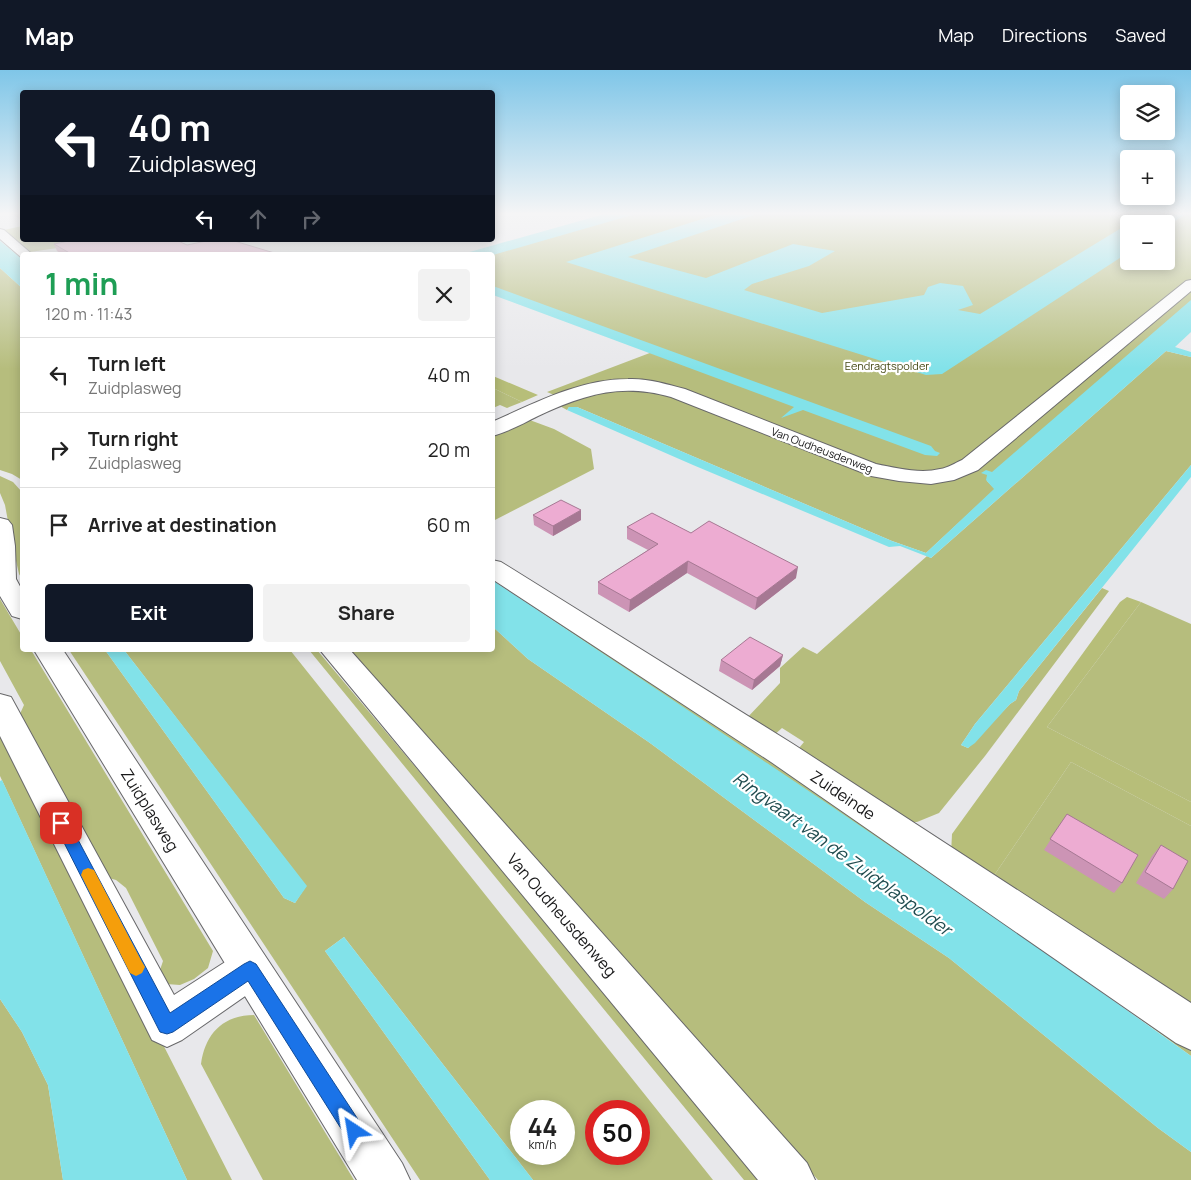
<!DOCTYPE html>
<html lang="en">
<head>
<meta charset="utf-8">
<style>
	:root { --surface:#fff; --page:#f2f2f2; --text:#222; --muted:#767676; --line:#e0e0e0; --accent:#111827 }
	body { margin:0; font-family:Manrope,sans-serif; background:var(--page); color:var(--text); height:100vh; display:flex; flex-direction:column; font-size:19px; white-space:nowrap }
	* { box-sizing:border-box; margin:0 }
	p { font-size:16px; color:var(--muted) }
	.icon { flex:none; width:28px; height:28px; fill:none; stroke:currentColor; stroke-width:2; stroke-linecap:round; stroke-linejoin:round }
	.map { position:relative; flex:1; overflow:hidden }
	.drawer { position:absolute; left:20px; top:182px; width:475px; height:400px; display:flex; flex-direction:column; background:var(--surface); border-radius:5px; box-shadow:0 2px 12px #0003 }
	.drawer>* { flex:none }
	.top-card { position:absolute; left:20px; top:20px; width:475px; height:152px; border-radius:5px; box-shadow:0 2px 12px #0003; background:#111827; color:#fff; overflow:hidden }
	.buttons { position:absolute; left:1120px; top:15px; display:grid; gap:10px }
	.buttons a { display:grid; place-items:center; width:55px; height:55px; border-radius:5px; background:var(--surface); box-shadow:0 2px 12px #0003; font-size:25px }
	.speed { position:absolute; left:510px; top:1030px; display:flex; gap:10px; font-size:25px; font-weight:700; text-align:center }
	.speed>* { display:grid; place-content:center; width:65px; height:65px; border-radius:50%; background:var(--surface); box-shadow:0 2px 12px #0003; line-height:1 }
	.speed small { font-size:12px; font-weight:400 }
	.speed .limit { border:8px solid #d22; background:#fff; color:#111 }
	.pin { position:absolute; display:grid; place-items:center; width:42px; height:42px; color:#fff; margin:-21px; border-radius:10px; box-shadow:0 2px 8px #0006 }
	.me { position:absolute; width:55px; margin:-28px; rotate:327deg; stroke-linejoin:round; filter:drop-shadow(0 0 4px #0008) }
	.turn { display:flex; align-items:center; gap:18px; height:105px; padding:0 25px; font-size:22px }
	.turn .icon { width:65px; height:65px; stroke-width:2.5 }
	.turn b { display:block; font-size:35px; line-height:42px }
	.lanes { display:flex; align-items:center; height:48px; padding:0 25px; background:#0003; justify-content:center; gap:25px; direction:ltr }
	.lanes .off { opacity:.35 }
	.round { display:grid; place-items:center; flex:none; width:52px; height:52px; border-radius:5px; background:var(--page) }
	.overview { display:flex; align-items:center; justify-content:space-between; height:85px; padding:0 25px }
	h1 { font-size:30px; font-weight:700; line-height:38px; color:#1e9e55 }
	.button { display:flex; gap:10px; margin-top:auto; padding:10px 25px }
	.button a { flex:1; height:58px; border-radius:5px; background:var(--accent); color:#fff; font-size:20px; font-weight:700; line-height:58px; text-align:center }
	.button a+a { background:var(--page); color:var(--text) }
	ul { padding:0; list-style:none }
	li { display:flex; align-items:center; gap:15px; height:75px; padding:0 25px; border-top:1px solid var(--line) }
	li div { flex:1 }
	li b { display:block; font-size:19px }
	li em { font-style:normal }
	header { display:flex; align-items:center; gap:30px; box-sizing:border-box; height:70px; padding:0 25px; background:var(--accent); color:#fff }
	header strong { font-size:24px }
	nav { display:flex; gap:28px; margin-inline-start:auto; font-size:18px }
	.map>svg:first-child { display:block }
</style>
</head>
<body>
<header>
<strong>Map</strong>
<nav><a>Map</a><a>Directions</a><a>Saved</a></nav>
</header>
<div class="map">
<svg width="1191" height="1110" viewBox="0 0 1191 1110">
	<rect width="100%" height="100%" fill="#e8e8eb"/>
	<path fill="#b6bd7d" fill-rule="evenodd" d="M627,143H1191V235L987,411L995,419L926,483L892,471L577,337H569L567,340L558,335L568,331L547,322L655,281L493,221L492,185H481ZM1129,154H1166V191H1129Z
		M22,156V170H62L71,176L30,182L4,160Z
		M0,198L22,218V410L12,404L0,400Z
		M1166,281L1191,287V395L975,654L961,675L968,678L1010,634L1016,630L1019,621L1102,518L1109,521L985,686L939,743L917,752H901L795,683L804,672L782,658L772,667L745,650L780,613V598L803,577L817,584L927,486L931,488Z
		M493,318L522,332L507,338L500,335L493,338Z
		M527,349L554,359L591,379L594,399L493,451V364Z
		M0,406L13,412L22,422V509L19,504L12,473L5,435L0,423Z
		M492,505L1191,972V986L1092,914L493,510Z
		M0,529L22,566V580H31L213,881L208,898L194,909L180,915L166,914L157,909L163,891L126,818L116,810L105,807L19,646L24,635L0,591Z
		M1141,532L1191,554V732L1047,657Z
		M493,557L528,589L650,673L865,832L949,888L1158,1058L1191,1082V1110H818L350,580H492Z
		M69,580H105L284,828L295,833L306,816L124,580H290L713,1110H533L344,867L325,881L490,1110H420ZM521,1041H564V1084H521ZM596,1041H639V1084H596Z
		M309,580H317L763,1110H744Z
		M0,661L7,668L232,1110H187L0,706Z
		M1071,692L1191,756V942L991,810Z
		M0,929L22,962L48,1015L63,1110H0Z
		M254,945L354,1110H263L201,994C205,964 223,945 254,945Z"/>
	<path fill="#b7be79" d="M493,306L538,325L522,332L493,318Z
		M1127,527L1141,532L1047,657L1191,732V756L1071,692L991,810L951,784L952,764L1120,532Z"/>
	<path fill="#82e2e9" d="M608,143H639L493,185H459Z
		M721,143H760L628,187L706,208L793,174L835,181L809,196L752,214L744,220L822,243L924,225L928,217L940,213L963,216L973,235L958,240L980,244L1146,143H1187L1166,157V154H1129V182L942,304L926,305L566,192Z
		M0,171L22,189V218L0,198Z
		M493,216L931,376L935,381L940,383L937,386L925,385L803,340L781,348L794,337L493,225Z
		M1191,230V262L1175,277L1191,282V287L1166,281L931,488L900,476L889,477L693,395L567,340L569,337H577L892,471L926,483L994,419L986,410L987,405L981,403L986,400L992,402Z
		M1191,395V407L1019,621L1016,630L1010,634L975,673L968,678L961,675L975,654Z
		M492,510C727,666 962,821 1191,986V1082L1158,1058L949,888L865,832L650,673L528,589L493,557Z
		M105,580H124L307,816L295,833L284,828Z
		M2,710L187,1110H63L48,1015L22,962L0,929V711Z
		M344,867L533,1110H490L325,881Z"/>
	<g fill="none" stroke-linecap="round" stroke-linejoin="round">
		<defs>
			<path id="minor" d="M0,159L4,160L33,185H22V188L0,169Z
				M1191,210V221L978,400L954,410L931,414L899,411L871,406L671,327C621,313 585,324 538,346C524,353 508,362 492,366V352C535,333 580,309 628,309C647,308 666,314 685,319L876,394C896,398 920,404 940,399C948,398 955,393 962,390L1186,211Z
				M492,490L501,492L793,674L1191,933V980L1176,973L771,692L492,509Z
				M320,580H350L807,1093L815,1110H758Z
				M0,624L11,627L174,925L236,885L250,879L264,885L271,899L264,913L182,970L167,977L152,970L0,666Z"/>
			<path id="major" d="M0,448L8,450L12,455L15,476L16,509L22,520V549L12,546L0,526Z
				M34,580H63L402,1093L410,1110H357Z"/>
		</defs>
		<use href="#minor" stroke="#68686a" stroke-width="2"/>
		<use href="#major" stroke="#68686a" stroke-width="2"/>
		<use href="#minor" fill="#fff" fill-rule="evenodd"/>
		<use href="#major" fill="#fff" fill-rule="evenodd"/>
	</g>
	<path fill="#cc94b5" d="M10,143H22V150Z
		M57,170H176L187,175L281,185H63L57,181L54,174L61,172Z
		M533,445L581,450L553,466L534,455Z
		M627,457L691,463L796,508L755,540L687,503L629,542L598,524V512L648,480L627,469Z
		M783,585L780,596L752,620L719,601L721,590Z
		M1067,744L1122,813L1114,823L1044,780Z
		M1161,775L1173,819L1164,829L1136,813L1152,786Z"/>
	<path fill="#a67893" d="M581,440V450L553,466V456Z
		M688,491L687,503L629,542L630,530Z
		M798,497L796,508L755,540L757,528Z
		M783,585L780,596L752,620L754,610Z"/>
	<path fill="#edacd2" stroke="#a67893" d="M68,170H176L187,175L211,170H231L281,185H73L54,174L69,171Z
		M561,430L581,440L553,456L533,445Z
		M652,443L691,463L709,451L798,497L757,528L688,491L630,530L598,512L658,474L627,457Z
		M750,567L783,585L754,610L721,590Z
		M1067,744L1138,785L1122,813L1050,769Z
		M1161,775L1188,791L1173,819L1145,802Z"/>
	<linearGradient id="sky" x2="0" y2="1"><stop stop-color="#7fc6e8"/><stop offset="0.48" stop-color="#f5f5f6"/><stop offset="1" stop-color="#f5f5f6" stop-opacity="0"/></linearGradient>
	<rect width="1191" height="299" fill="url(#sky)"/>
	<path fill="#1a73e8" stroke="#114b97" d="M61,747L67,749L170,943L244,894L250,891L256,894L361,1054L364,1061L361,1068L354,1071L347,1068L248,911L173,962L167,964L160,962L54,753L56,749Z"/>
	<path fill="#f59e0b" d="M88,798L94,800L142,892L145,897L142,903L136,906L130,903L81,805L83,800Z"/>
	<g text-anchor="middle" stroke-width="4.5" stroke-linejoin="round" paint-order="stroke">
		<g font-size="11" fill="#444814" stroke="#fff">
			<text x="887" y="300">Eendragtspolder</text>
		</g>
		<g font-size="11" fill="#19191a" stroke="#fff">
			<text transform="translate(822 380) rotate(21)" y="4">Van Oudheusdenweg</text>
		</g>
		<g font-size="16" fill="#19191a" stroke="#fff">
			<text transform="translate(843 725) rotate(34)" y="6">Zuideinde</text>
			<text transform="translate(150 740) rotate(58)" y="6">Zuidplasweg</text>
			<text transform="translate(562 845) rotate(49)" y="6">Van Oudheusdenweg</text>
		</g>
		<g font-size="18" font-style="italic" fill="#204c4f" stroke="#fff">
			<text transform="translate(842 784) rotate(36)" y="6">Ringvaart van de Zuidplaspolder</text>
		</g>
	</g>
</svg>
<div class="buttons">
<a><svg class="icon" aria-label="layers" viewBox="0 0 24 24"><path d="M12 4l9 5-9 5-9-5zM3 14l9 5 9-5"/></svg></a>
<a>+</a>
<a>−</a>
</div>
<div class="speed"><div>44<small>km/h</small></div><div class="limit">50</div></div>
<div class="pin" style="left:61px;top:753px;background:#d93025"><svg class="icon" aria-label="arrive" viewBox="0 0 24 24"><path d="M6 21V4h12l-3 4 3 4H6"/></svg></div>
<svg class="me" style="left:354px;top:1061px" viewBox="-20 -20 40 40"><path d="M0-17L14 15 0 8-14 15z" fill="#1a73e8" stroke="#fff" stroke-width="4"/></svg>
<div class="top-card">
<div class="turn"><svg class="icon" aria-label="left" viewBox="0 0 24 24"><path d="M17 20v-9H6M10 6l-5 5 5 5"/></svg><div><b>40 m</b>Zuidplasweg</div></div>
<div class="lanes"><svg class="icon" aria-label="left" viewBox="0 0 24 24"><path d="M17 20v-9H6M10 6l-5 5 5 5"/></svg><svg class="icon off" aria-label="ahead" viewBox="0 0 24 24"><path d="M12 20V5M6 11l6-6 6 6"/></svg><svg class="icon off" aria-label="right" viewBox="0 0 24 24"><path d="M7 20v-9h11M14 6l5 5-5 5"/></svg></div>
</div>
<section class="drawer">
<div class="overview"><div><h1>1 min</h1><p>120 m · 11:43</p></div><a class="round"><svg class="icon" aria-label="close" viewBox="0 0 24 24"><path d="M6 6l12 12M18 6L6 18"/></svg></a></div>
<ul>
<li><svg class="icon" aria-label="left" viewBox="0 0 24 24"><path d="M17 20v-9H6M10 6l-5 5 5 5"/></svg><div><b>Turn left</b><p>Zuidplasweg</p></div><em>40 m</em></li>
<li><svg class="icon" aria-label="right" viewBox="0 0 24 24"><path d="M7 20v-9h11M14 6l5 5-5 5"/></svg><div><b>Turn right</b><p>Zuidplasweg</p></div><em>20 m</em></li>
<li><svg class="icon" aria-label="arrive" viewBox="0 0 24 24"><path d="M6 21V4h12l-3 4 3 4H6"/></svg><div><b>Arrive at destination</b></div><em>60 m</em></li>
</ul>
<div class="button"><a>Exit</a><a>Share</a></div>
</section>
</div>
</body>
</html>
